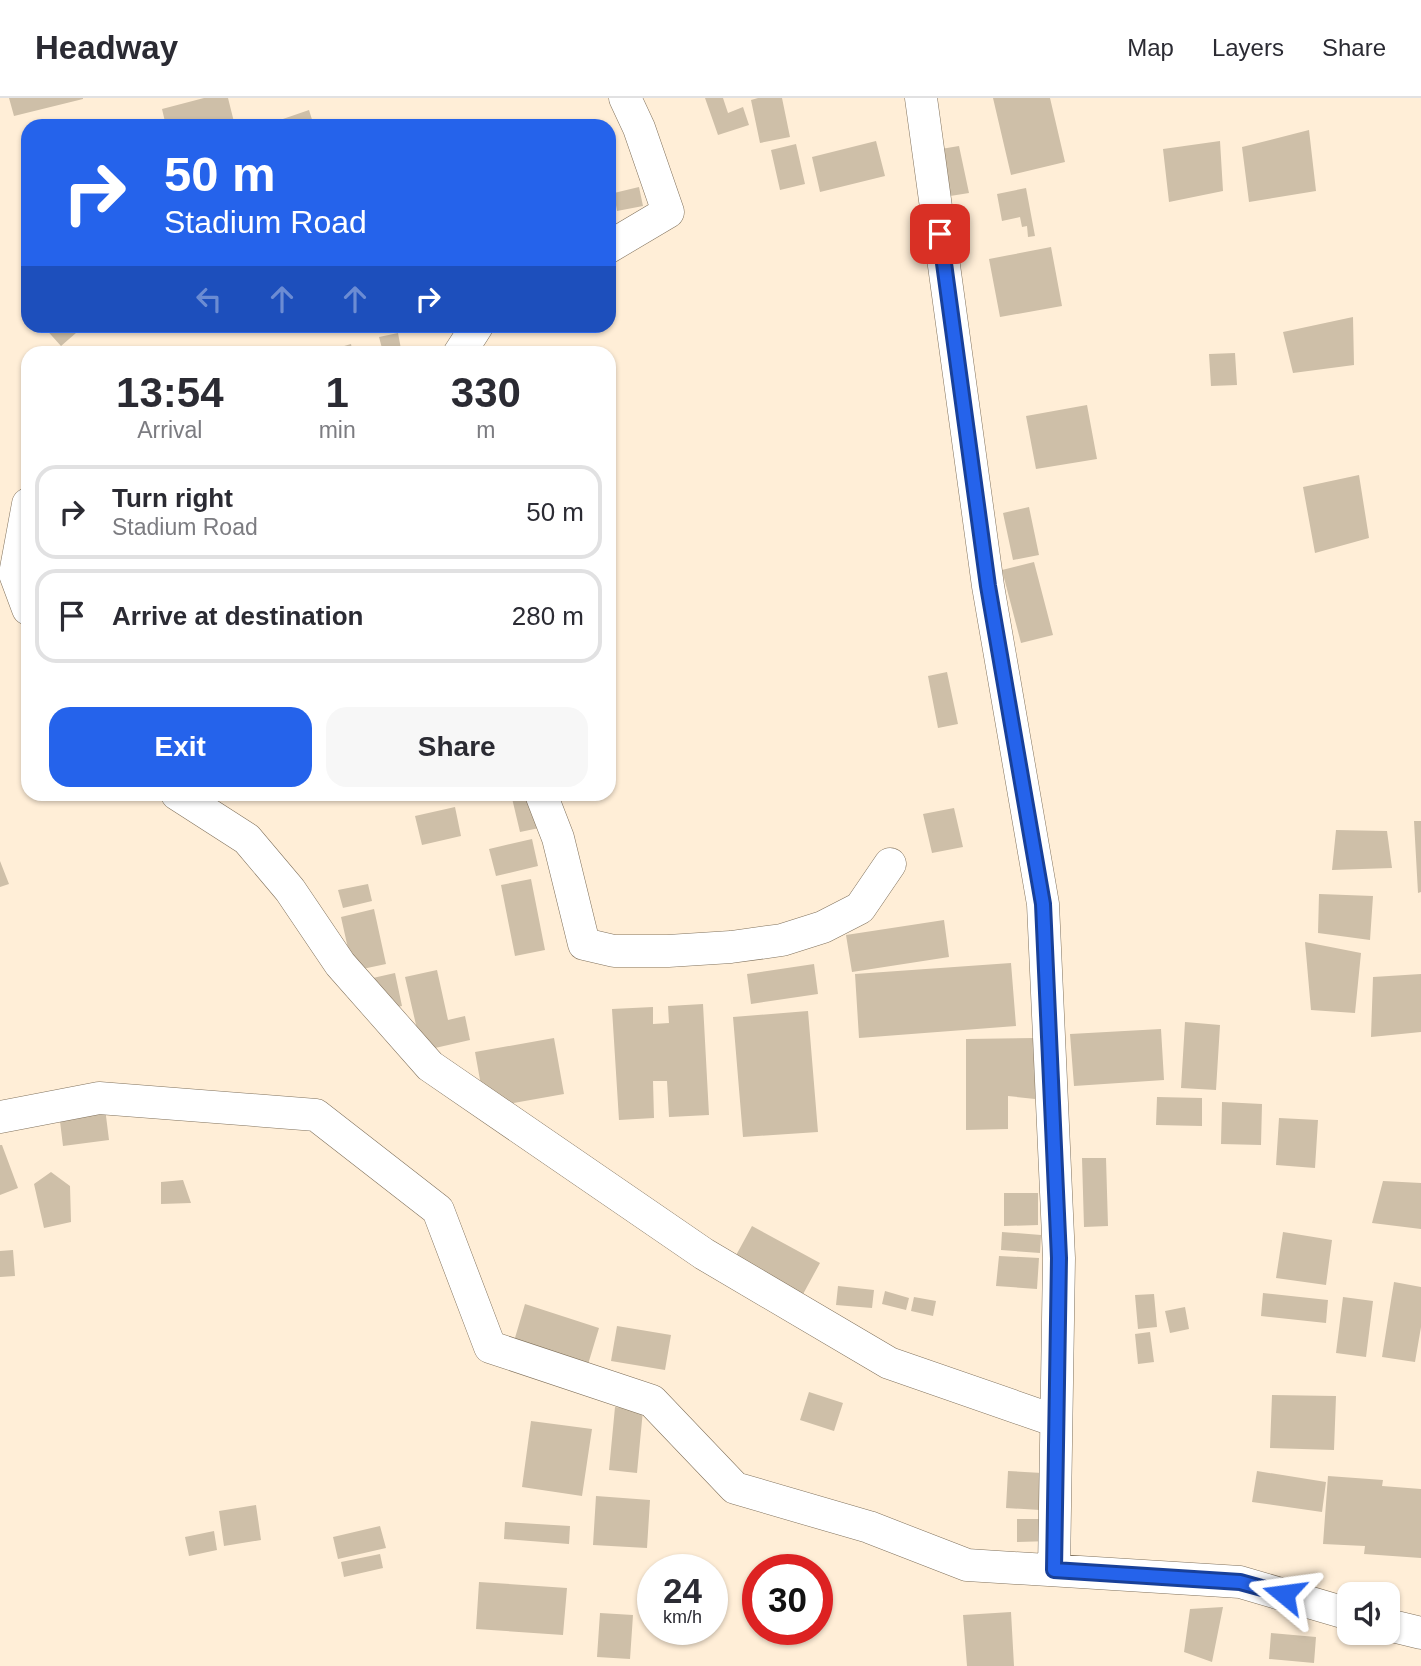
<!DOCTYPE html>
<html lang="en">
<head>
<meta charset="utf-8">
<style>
	:root { --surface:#fff; --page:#f7f7f7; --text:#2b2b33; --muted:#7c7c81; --line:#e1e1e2; --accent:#2563eb }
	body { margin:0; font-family:Helvetica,sans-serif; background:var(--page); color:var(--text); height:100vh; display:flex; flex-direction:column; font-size:26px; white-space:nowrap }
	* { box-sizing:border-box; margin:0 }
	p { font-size:23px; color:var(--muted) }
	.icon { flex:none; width:38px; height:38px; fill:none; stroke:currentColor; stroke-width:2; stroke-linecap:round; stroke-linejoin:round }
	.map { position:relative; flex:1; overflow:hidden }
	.side { position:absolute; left:21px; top:248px; width:595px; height:455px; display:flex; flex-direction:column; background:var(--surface); border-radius:21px; box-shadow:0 2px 5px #0004 }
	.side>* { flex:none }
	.hud { position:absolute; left:21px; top:21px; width:595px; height:214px; border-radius:21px; box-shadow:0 2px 5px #0004; background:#2563eb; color:#fff; overflow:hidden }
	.fabs { position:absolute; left:1337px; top:1484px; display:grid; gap:14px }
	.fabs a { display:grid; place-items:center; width:63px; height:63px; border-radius:14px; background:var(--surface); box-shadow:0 2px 5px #0004; font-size:35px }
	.speed { position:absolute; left:637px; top:1456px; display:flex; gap:14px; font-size:35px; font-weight:700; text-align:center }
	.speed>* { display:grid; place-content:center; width:91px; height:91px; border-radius:50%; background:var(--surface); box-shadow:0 2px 5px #0004; line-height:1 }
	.speed small { font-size:18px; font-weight:400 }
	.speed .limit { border:10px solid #d22; background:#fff; color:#111 }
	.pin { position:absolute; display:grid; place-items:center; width:60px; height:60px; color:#fff; margin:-30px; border-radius:14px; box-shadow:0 4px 10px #0006 }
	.me { position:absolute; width:77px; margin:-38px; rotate:286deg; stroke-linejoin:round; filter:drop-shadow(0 0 5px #0008) }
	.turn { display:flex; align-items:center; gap:24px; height:147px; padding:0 28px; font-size:32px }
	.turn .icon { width:91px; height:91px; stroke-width:2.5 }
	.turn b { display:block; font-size:49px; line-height:60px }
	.lanes { display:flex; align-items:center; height:66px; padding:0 28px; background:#0003; justify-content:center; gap:35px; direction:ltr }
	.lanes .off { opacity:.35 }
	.eta { display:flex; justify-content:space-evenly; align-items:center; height:119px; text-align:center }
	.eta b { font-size:42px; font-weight:700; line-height:49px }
	.primary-button { display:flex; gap:14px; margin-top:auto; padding:14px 28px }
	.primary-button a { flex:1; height:80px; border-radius:21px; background:var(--accent); color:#fff; font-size:28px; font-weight:700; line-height:80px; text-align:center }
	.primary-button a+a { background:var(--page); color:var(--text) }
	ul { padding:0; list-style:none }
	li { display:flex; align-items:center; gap:21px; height:94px; margin:0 14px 10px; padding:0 14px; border:4px solid var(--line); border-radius:21px }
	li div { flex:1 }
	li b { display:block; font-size:26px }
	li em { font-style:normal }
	header { display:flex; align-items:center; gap:42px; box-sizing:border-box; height:98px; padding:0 35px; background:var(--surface); border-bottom:2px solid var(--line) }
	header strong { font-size:33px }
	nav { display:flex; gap:38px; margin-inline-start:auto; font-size:24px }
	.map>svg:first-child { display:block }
</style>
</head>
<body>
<header>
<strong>Headway</strong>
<nav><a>Map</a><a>Layers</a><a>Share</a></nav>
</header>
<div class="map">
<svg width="1421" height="1568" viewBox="0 0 1421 1568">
	<rect width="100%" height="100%" fill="#ffeed7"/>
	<path fill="#cebfa8" d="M9,0H83V1L14,18Z
		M204,0H228L235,28H166L162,11Z
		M705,0H723L728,15L743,9L749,27L718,37Z
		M758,0H782L790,39L760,45L751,2Z
		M993,0H1050L1065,64L1011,77Z
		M309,12L314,28H282L280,22Z
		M1309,32L1316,93L1249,104L1242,49Z
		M876,43L885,78L820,94L812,59Z
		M1220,43L1223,93L1169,104L1163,51Z
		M796,46L805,86L780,92L771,52Z
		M959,48L969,95L944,99L935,52Z
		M609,76H613L616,89L609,91Z
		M639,89L643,108L617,113L614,95Z
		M1026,90L1035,138L1028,139L1027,128L1022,129L1020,119L1002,123L997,96Z
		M1051,149L1062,208L1000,219L989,161Z
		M28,197V211L21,203Z
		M1353,219L1354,267L1293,275L1283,234Z
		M43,228H84L61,248Z
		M398,235L401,251L383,254L379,239Z
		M351,246L353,256H335L334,251Z
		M419,250L420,256H400V255Z
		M1235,255L1237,287L1211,288L1209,256Z
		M1087,307L1097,361L1036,371L1026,318Z
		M1359,377L1369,440L1315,455L1303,389Z
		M1029,409L1039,457L1013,462L1003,415Z
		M1034,464L1053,537L1021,545L1002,472Z
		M947,574L958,626L938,630L928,578Z
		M511,696H537L544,729L520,734Z
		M455,709L461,738L422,747L415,718Z
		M954,710L963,749L932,755L923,716Z
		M1414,723H1421V794L1418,795Z
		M1336,732L1387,733L1392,770L1332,772Z
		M532,741L538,768L496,778L489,751Z
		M0,763L9,786L0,789Z
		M531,781L545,852L515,858L501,787Z
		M368,786L372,803L343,810L338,792Z
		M1319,796L1373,798L1370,842L1318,835Z
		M374,811L386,866L353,873L341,819Z
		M944,822L949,859L852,874L846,837Z
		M1305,844L1361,855L1355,915L1311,912Z
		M1011,865L1016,928L859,940L855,876Z
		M814,866L818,896L751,906L747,876Z
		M437,872L448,922L465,918L470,942L422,953L405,879Z
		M395,875L402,908L372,915L364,882Z
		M1421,876V934L1371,939L1373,879Z
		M703,906L709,1017L669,1019L667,983H653L654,1020L619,1022L612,911L653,909V926L669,925L668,908Z
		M808,913L818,1034L743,1039L733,919Z
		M1185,924L1220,927L1216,992L1181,990Z
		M1161,931L1164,982L1074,988L1070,936Z
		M554,940L564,996L485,1010L475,954Z
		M1036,940L1035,1001L1008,998V1031L966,1032V941Z
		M1157,999L1202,1000V1028L1156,1027Z
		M1222,1004L1262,1006L1261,1047L1221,1046Z
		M105,1010L109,1042L63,1048L59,1015Z
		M1279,1020L1318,1022L1315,1070L1276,1067Z
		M0,1047H2L18,1090L0,1097Z
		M1082,1060H1106L1108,1128L1084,1129Z
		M51,1074L70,1088L71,1124L44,1130L34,1086Z
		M183,1082L191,1105L161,1106V1084Z
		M1383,1083L1421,1085V1131L1372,1125Z
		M1004,1095H1038V1127L1004,1128Z
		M752,1128L820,1165L796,1209L728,1172Z
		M1002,1134L1041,1137L1040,1155L1001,1152Z
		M1283,1134L1332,1142L1326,1187L1276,1180Z
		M13,1152L15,1178L0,1179V1153Z
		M999,1158L1039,1160L1037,1191L996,1188Z
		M1394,1184L1421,1189V1229L1415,1264L1382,1259Z
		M838,1188L874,1192L872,1210L836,1207Z
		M885,1193L909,1200L906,1212L882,1206Z
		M1263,1195L1328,1202L1326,1225L1261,1218Z
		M1154,1196L1157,1229L1138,1231L1135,1197Z
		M914,1199L936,1203L933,1218L911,1213Z
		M1343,1199L1373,1203L1366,1259L1336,1255Z
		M525,1206L599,1230L586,1273L512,1250Z
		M1185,1209L1189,1231L1170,1235L1165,1213Z
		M617,1228L671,1237L665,1272L611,1263Z
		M1150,1234L1154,1264L1138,1266L1135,1236Z
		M809,1294L843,1305L834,1333L800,1322Z
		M1272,1297L1336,1298L1334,1352L1270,1350Z
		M615,1309L643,1312L637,1375L609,1372Z
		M531,1323L592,1331L582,1398L522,1389Z
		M1008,1373L1042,1375L1040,1412L1006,1410Z
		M1257,1373L1326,1384L1322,1414L1252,1404Z
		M1328,1378L1383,1382L1382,1388L1421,1391V1460L1364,1456L1365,1448L1323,1446Z
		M596,1398L650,1402L647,1450L593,1447Z
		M256,1407L261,1442L224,1448L219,1413Z
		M1017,1421H1052V1443L1017,1444Z
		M505,1424L570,1428L569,1446L504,1441Z
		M380,1428L386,1450L338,1461L333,1439Z
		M214,1433L217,1452L189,1458L185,1439Z
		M380,1456L383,1470L344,1479L341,1464Z
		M479,1484L567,1490L563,1537L476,1531Z
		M1223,1509L1212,1564L1184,1554L1190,1511Z
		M1011,1514L1014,1568H967L963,1517Z
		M600,1515L633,1517L630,1561L597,1559Z
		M1271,1535L1316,1539L1314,1565L1269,1561Z"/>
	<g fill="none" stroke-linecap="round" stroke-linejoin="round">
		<defs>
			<path id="street" d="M921,0L988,488L1043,806L1059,1160L1054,1472
				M609,149L668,114L639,30L625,0
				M459,256L477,228
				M28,406L15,476L28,511
				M177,696L247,741L290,792L340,866L430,968L704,1156L889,1265L1056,1323
				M541,696L558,740L584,846L614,853H668L731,849L782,842L823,829L860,810L890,766
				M0,1019L99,1000L316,1017L438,1112L490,1249L652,1303L735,1390L869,1429L967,1467L1240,1484L1349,1516
				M1388,1527L1421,1535"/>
		</defs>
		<use href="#street" stroke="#81725d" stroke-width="33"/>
		<use href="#street" stroke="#fff" stroke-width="32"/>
	</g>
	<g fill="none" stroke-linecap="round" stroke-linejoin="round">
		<defs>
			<path id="route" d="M940,136L988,488L1043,806L1059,1160L1054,1472L1240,1484L1284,1496"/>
		</defs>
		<use href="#route" stroke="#184099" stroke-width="18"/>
		<use href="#route" stroke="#2563eb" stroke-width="12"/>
	</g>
</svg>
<div class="fabs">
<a><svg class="icon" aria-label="sound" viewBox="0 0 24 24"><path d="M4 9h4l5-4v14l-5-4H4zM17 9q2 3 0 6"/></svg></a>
</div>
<div class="speed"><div>24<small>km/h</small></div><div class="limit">30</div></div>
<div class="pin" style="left:940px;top:136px;background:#d93025"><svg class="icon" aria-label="arrive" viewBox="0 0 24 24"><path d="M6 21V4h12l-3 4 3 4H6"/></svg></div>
<svg class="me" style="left:1284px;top:1496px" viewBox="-20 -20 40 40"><path d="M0-17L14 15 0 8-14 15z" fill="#2563eb" stroke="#fff" stroke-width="4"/></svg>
<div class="hud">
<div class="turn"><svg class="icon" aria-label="right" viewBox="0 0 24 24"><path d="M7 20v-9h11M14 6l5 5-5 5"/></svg><div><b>50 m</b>Stadium Road</div></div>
<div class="lanes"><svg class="icon off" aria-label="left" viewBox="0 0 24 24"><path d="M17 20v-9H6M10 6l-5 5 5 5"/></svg><svg class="icon off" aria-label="ahead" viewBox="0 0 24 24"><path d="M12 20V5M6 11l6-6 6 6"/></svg><svg class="icon off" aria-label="ahead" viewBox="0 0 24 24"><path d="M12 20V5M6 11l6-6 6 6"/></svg><svg class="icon" aria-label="right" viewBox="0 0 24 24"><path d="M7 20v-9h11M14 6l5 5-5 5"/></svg></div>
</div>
<section class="side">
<div class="eta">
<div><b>13:54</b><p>Arrival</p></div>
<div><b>1</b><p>min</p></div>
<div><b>330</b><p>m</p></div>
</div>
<ul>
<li><svg class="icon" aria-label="right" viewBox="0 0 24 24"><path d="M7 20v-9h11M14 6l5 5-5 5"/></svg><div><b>Turn right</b><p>Stadium Road</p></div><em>50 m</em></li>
<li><svg class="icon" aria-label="arrive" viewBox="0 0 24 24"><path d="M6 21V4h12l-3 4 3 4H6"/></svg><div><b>Arrive at destination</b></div><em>280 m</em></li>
</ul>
<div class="primary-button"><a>Exit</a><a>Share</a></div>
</section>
</div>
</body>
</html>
